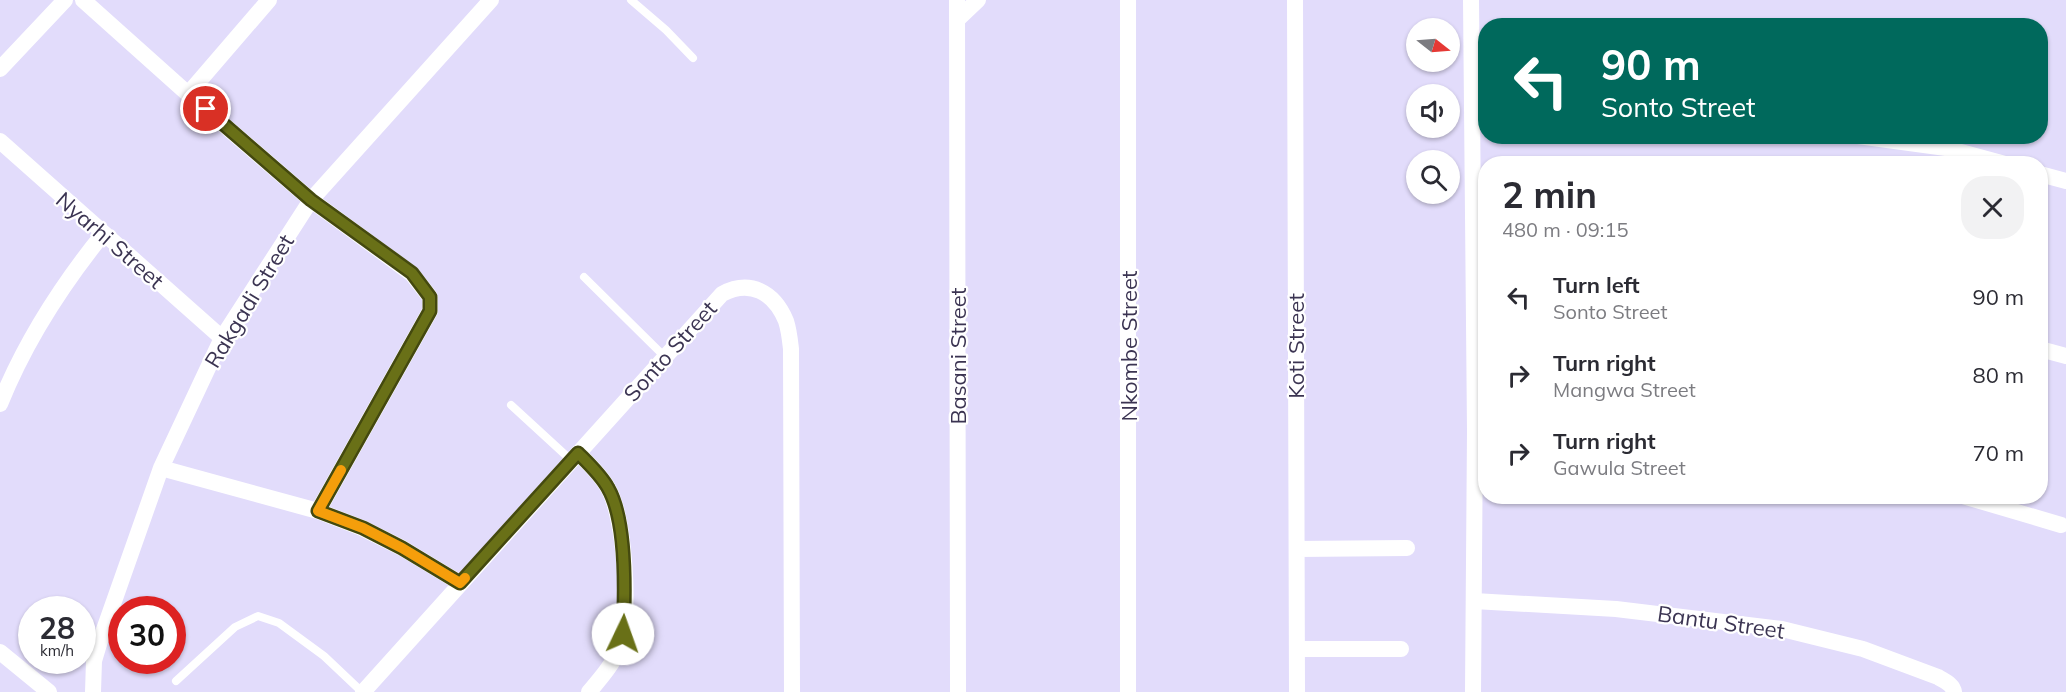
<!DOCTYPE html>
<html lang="en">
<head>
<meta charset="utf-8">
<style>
	:root { --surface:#fff; --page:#f2f2f3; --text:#2b2b33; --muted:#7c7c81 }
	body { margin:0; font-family:Mulish,sans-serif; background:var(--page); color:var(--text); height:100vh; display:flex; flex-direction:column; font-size:22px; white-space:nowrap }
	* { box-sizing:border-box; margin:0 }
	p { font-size:20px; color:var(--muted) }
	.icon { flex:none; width:33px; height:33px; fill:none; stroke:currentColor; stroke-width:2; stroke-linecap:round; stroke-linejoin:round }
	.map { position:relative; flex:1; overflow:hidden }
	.drawer { position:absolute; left:1478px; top:156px; width:570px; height:348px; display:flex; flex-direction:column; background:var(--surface); border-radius:24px; box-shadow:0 2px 4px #0004 }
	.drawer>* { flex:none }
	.guide { position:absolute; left:1478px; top:18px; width:570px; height:126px; border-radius:24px; box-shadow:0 2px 4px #0004; background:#00695c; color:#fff; overflow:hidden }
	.needle { width:39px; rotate:107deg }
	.buttons { position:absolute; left:1406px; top:18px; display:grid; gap:12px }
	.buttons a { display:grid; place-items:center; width:54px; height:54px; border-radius:50%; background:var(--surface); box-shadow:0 2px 4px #0004; font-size:30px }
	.speed { position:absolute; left:18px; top:596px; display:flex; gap:12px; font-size:30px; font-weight:700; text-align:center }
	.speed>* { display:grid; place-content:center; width:78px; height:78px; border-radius:50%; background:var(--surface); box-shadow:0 2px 4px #0004; line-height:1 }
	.speed small { font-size:15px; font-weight:400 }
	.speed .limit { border:9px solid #d22; background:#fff; color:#111 }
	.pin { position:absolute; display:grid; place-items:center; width:51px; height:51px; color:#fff; margin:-26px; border:3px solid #fff; border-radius:50%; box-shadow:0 2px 6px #0007 }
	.me { position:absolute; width:66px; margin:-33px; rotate:3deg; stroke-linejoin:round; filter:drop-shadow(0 0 4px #0008) }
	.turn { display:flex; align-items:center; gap:21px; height:126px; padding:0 24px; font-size:27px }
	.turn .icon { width:78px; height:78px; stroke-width:2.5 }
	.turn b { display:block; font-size:42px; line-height:51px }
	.round { display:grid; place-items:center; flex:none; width:63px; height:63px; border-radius:24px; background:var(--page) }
	.overview { display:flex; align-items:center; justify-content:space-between; height:102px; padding:0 24px }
	h1 { font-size:36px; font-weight:700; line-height:45px }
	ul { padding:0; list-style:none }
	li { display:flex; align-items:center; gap:18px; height:78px; padding:0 24px }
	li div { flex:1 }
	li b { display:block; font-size:22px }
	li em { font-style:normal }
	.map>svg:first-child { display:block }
</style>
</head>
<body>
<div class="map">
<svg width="2066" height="692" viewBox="0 0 2066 692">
	<rect width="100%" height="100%" fill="#e2dcfb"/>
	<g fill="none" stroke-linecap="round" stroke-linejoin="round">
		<path stroke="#fff" stroke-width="8" d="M631,0L666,30L693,58
			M584,277L665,357
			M511,405L572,461
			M176,681L235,627L258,616L279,623L324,656L362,692"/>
		<path stroke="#fff" stroke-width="16" d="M83,0L188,94L311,200L412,274L430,297V311L318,511
			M957,0L958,692
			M1295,0L1297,692
			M1471,0L1475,431L1473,692
			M958,19L978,0
			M0,69L65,0
			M188,94L269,0
			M1858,136L1946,148L2005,164
			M0,141L222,338
			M2040,174L2066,181
			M2040,349L2066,356
			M0,404C25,342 61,286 103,234
			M578,453C589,464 601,475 608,488C625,517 631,615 620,647C614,663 600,679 589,692
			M161,468L318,511L362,528L402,548L460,583
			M1963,496L2061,525
			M1297,549L1407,548
			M1474,601L1616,609L1782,629L1863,649L1938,677C1944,681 1953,684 1954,692
			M1297,649H1401
			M0,652L49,692
			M93,692L94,661L100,641L161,468L222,338L311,200L491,0
			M363,692L722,294C750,279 774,292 786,321C789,330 790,340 791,349L792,692
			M1128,692V0"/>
	</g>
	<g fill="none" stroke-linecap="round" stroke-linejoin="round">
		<defs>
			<path id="route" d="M206,109L311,200L412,273L430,297V311L318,511L363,528L402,548L460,583L578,453C589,464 601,475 608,488C627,521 625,596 623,634"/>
		</defs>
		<use href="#route" stroke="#44490f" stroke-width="15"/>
		<use href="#route" stroke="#697017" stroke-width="10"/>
		<path stroke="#f59e0b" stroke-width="10" d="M341,470L318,511L363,528L402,548L460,583L465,578"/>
	</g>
	<g text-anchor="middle" stroke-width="4.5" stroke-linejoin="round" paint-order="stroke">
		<g font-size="22" fill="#3b3452" stroke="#fff">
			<text transform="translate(110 240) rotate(41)" y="8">Nyarhi Street</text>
			<text transform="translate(249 301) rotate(-59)" y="8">Rakgadi Street</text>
			<text transform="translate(1129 346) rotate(-90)" y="8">Nkombe Street</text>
			<text transform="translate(1296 346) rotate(-90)" y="8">Koti Street</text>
			<text transform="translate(670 351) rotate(-48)" y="8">Sonto Street</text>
			<text transform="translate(958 356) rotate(-90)" y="8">Basani Street</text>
			<text transform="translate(1721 622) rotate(8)" y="8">Bantu Street</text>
		</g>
	</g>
</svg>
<div class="buttons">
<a><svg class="needle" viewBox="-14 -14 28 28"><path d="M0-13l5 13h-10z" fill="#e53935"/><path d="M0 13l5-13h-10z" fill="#7c7c81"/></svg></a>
<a><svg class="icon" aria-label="sound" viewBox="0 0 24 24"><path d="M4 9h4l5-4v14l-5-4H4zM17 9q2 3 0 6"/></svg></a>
<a><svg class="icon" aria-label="search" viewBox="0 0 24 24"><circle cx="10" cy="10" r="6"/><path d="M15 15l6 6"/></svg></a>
</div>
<div class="speed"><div>28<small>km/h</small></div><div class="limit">30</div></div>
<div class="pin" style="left:206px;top:109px;background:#d93025"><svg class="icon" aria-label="arrive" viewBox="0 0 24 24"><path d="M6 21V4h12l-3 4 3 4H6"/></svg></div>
<svg class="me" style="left:623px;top:634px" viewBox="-20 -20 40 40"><circle r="19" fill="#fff"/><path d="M0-13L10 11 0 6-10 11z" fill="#697017"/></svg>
<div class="guide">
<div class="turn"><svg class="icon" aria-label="left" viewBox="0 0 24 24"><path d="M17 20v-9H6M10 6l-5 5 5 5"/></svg><div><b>90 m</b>Sonto Street</div></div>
</div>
<section class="drawer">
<div class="overview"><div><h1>2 min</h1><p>480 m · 09:15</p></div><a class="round"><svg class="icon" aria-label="close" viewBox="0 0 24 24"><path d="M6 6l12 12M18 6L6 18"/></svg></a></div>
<ul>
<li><svg class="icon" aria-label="left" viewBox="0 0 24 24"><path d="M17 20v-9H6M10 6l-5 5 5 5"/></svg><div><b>Turn left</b><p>Sonto Street</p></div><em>90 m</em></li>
<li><svg class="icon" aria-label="right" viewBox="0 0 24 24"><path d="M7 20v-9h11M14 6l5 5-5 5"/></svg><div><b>Turn right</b><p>Mangwa Street</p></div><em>80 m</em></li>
<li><svg class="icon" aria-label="right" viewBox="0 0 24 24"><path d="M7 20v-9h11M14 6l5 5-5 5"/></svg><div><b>Turn right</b><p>Gawula Street</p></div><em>70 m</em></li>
</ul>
</section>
</div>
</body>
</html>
